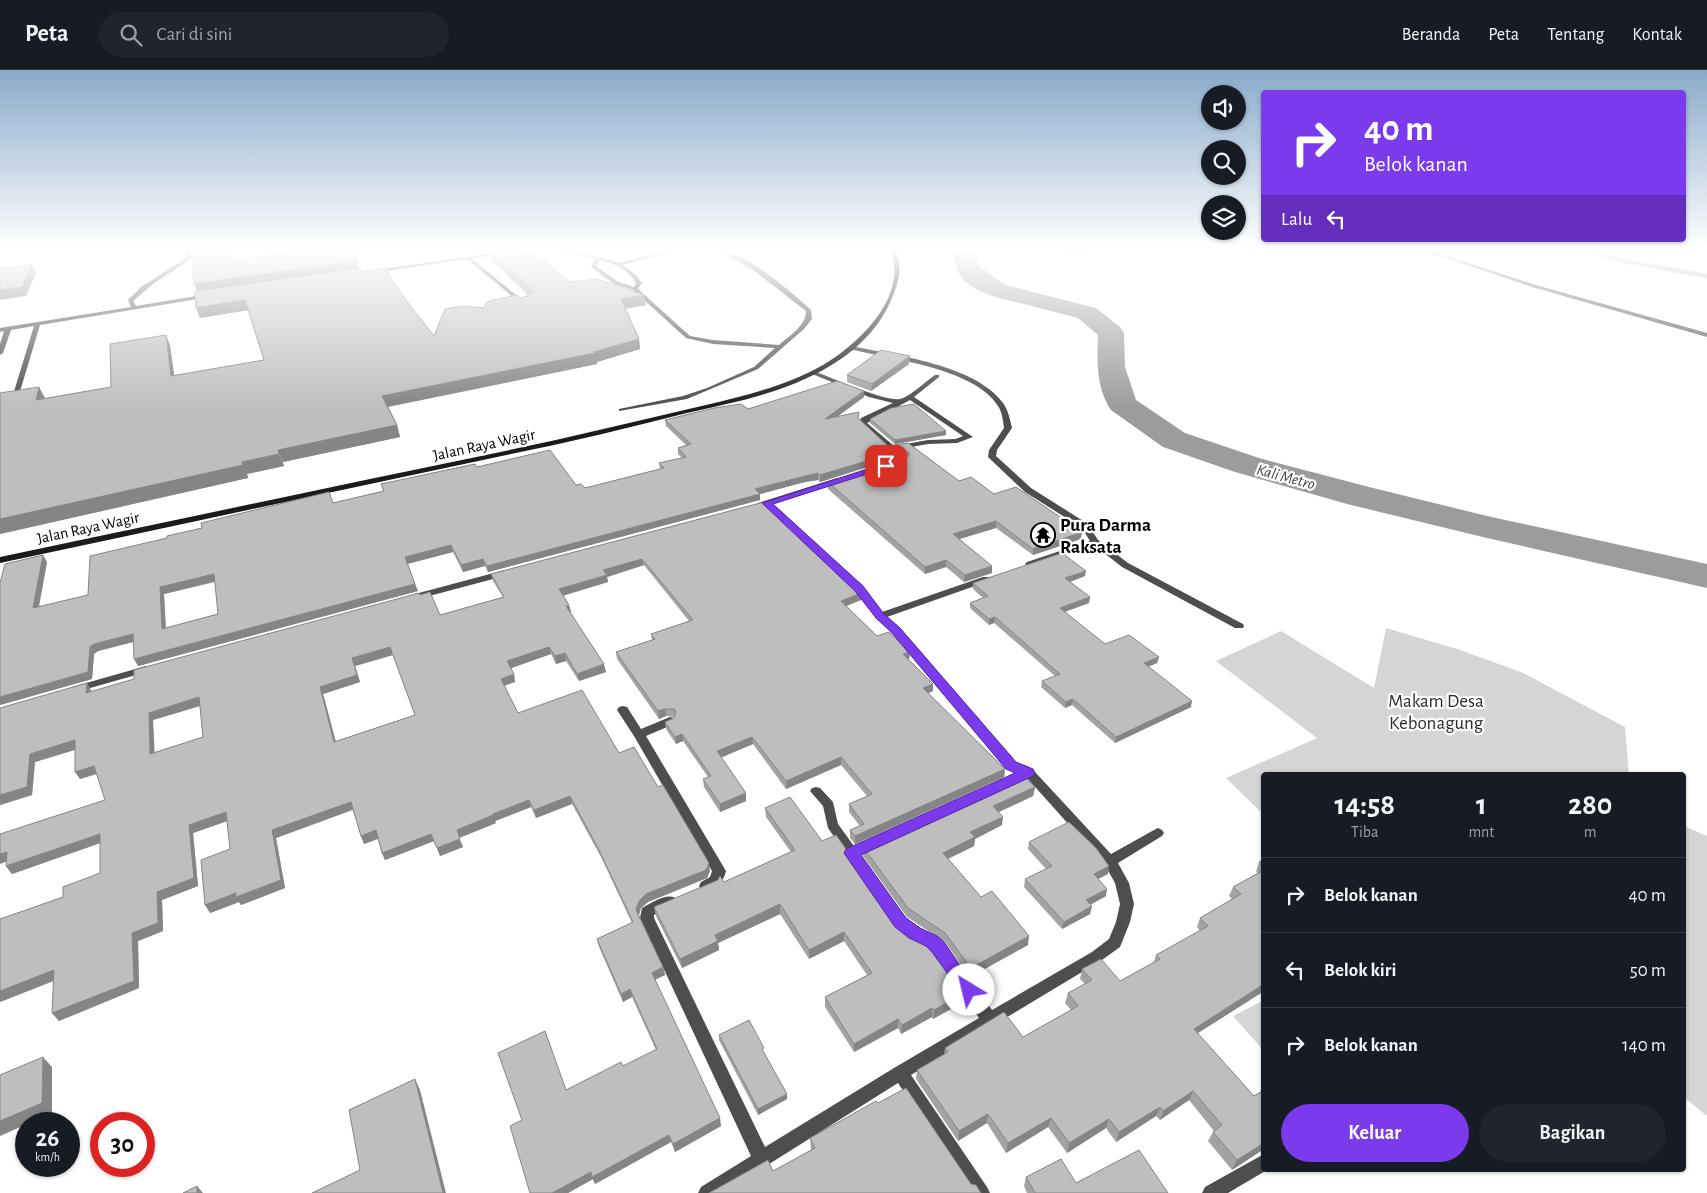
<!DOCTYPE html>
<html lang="id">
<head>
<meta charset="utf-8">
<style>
	:root { --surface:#171b24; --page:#20242c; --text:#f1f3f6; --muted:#9ea1a6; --line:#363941; --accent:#7c3aed }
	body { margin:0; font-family:"Alegreya Sans",sans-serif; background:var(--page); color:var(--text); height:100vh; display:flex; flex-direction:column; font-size:19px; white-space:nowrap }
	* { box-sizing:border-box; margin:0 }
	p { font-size:16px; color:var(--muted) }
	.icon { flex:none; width:28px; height:28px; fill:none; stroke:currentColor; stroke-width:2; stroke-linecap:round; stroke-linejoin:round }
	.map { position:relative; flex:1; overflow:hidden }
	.panel { position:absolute; left:1261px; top:702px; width:425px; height:400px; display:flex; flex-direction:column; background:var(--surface); border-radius:5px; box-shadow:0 1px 4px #0004 }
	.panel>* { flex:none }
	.hud { position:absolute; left:1261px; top:20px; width:425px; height:152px; border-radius:5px; box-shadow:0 1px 4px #0004; background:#7c3aed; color:#fff; overflow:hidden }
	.tools { position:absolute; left:1201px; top:15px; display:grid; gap:10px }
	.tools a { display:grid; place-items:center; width:45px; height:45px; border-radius:50%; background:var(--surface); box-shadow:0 1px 4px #0004; font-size:25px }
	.speed { position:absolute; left:15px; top:1042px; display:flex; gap:10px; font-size:25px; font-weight:700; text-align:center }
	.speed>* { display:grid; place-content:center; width:65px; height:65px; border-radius:50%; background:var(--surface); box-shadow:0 1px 4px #0004; line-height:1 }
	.speed small { font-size:12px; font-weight:400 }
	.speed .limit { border:8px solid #d22; background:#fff; color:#111 }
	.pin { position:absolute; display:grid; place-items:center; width:42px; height:42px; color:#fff; margin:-21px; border-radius:10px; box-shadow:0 2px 8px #0006 }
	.me { position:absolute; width:55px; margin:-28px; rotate:324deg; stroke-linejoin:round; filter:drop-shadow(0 0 4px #0008) }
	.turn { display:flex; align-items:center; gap:18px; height:105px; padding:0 20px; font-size:22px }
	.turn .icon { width:65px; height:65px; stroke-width:2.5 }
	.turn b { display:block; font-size:35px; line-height:42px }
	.then { display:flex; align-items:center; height:48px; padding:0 20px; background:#0003; gap:10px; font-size:19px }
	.eta { display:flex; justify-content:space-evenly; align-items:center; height:85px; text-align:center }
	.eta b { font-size:30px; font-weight:700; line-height:35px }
	.button { display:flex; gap:10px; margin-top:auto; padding:10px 20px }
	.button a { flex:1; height:58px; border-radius:30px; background:var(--accent); color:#fff; font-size:20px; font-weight:700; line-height:58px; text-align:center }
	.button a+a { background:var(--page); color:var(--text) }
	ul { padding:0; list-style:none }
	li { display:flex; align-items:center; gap:15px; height:75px; padding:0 20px; border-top:1px solid var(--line) }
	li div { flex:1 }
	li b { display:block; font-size:19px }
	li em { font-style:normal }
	header { display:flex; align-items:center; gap:30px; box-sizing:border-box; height:70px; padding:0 25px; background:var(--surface); border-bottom:1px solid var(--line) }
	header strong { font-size:24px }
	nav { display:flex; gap:28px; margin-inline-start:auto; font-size:18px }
	.search { width:350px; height:45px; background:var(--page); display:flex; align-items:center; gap:12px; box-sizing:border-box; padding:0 18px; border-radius:28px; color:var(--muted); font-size:19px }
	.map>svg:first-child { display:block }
</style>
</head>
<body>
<header>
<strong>Peta</strong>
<div class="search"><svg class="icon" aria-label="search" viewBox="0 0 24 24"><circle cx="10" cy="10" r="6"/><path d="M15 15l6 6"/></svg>Cari di sini</div>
<nav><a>Beranda</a><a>Peta</a><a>Tentang</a><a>Kontak</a></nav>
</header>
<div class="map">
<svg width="1707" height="1123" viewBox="0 0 1707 1123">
	<rect width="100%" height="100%" fill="#fff"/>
	<path fill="#d5d5d5" d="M1386,558L1457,579L1521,602L1625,657L1629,705H1264V745L1226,708L1317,668L1216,591L1281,561L1374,618Z
		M1684,756L1707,766V1046L1684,1027Z
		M1264,930V981L1233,946Z"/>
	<path fill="#9c9c9c" d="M952,180H976L979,196L1001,212L1030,227L1026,234C1005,230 964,222 957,199C955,192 955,186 952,180Z"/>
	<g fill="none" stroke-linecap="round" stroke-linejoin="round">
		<path stroke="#9c9c9c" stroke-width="4.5" d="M1061,180H1088
			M1587,180L1624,191L1707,206"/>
		<path fill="#9c9c9c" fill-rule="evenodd" d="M952,180H973L980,199L990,207L1009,216L1096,238L1120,257L1124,263L1125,297L1136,330L1185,363L1259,388L1369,417L1487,446L1707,494V518L1487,468L1347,434L1235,402L1163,377L1111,340C1096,319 1097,290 1098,265L1078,248L993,226L974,217L959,202Z"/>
		<path fill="#4e4e4e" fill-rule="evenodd" d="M185,180H189L191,189L153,214L133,231L136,236L208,224L211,226L210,227L40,255L18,328L13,329L12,328L34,256L11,260L3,283L0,285V274L4,261L0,262V258L131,237L128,230L141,217L186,188Z
			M515,180H525L472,189L527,234L528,235L525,237L467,189L373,203L370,201Z
			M553,180H561L610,189L618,193L673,180H680L622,195C630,200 637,205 642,213L638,219L690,266L713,270L779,275C789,266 806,256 806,241L753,200L717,180C744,180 791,222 811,240L812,249L804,259L758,299L687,329L619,341V339L683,326L707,318L754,297L775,278L713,274L686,268L633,220L614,214L591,197L595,189ZM599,190C613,193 629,200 636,213L634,217L618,212L596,196Z"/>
		<path fill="#4e4e4e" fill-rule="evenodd" d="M1422,180H1428L1536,215L1707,263V267L1532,217Z
			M851,276C895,285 976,295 1003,333C1008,340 1010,349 1012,358L997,380L996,386L1031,418L1088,454L1098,470L1128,493L1243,554L1244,556L1243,558H1235L1122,497L1094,475L1033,496H1027L1025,494L1027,492L1090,471L1082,458L1025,422L988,387L989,380L1004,358C1003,350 1002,342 998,336C975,298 889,289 849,279V277Z
			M812,302H816C833,308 885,332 900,329C910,327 926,311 935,305H939V307L914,327L973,367L957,373L928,374L889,381L859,353L861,348L893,333L869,327L812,304ZM910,330L963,366L956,369L928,370L894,376L867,353Z
			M837,408H843L844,410L773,434L862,517L882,542L983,507H989L991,509L989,511L887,547L900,558L1015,693L1027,696L1036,703L1111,784L1154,760L1158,758L1162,760L1164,763L1162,766L1118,793L1129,813L1134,834L1130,852L1120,877L1102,890L911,1005L987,1117L990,1123H971L898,1013L723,1123H698L701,1117L751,1086L640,848L642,838C651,833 664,824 674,827L676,831L674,835L654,845V848L765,1077L894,998L979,948L933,881L896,856L828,758L823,736L810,721L812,718L816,717L820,718L833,732L838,754L906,848L943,873L992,940L1092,882L1109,869L1116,852L1120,834L1115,813L1105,795L1028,709L1019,702L1007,699L892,562L877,548L856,521L766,436L761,437L757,435L758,433Z
			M505,500L508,501L510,503L508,505L418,529L413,526L415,524Z
			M146,596L151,599L150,601L76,622L71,619L72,617Z
			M623,636L627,637L641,659L670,647L674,648L676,651L674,654L646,666L726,801C723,813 717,818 706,821L701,820L699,816L701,812L710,807L712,801L634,666L617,640L619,637Z
			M1264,1084V1100H1267L1228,1123H1202L1205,1117Z"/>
		<path fill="#1b1b1b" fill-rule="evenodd" d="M891,180H895C902,194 900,209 894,223C879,264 845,291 807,308C769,326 727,334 687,343C628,358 570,372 511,384C340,420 170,457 0,493V487C123,461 247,435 370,409C447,393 523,378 599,360C635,352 670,343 706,335C747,325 786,316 823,295C860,273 908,227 891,180Z"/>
	</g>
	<path fill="#a3a3a3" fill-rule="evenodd" d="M491,183L522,184L571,212L646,235L625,239L639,269L640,279L597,292V294L388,337L397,355L400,367L283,392L284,396L247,404L248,408L0,464L39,317L44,329L111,317L170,275L174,306L264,290L248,240L200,248L197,221L235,189L357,191L359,198L362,202L405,229L434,266L483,238L528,226L527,224L493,192Z
		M909,294L871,321L847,312V305Z
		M864,327L837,347L859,349L888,376L908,373L959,411L994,424L1081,469L1033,485L996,458L959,469L992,503L964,512L946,497L925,504L828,419V412L906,388L902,386L820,412L818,410L805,412L760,424V430L488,502L485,496L463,502L453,482L407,494L418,521L138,596L133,572L98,581L94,584L92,609L0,635V513L47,492L39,537L88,525L333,433L383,421L381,414L477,397L576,415L585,418L660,399L659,393L682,388L678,384V378L686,375L666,356L665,350L748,339ZM215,512L218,544L166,558L164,524Z
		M870,349L946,365L895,374L870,353Z
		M764,432L861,530L846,536L877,566L910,582L909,589L908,590L933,621L928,623L1005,699L1004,707L855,774L850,768V760L860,756L849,742V734L867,726L841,695L786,719L753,674L721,687L746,731L720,742L704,717L703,709L708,707L683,671L676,674L666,659L665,652L675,647L666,646L659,649L617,589L616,582L652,570L651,564L689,551L644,495L607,507L608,512L563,526L569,535L571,542H570L606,602L579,611L566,591L556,594L551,584L510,598L514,604L515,612L504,616L518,643L619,683L710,801L707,808L648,832L641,838L639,845L663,897L665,905L655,910L721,1056L675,1082L671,1072L595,1114L593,1109L568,1123H530L522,1050L566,1020L623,996L656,980L632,927L623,932L599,877L597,869L632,853L601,787L572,734L536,748L531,737L495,751L496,753L459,768L463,777L440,786L434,771L385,790L382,783L378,769L364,774L361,766L353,740L276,768L285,818L241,835L239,832L210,843L230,779L227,751L193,763L198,816L162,830L163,861L138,871L139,918L59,951L52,943L54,911L0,932L63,827L100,803V773L12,804L6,796L105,730L97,704L80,709L75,680L35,692L32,725L0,735V638L91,620V622L420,525L440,545L503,527L493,511L491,504ZM393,585L415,645L336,672L323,624L360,612L355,596ZM200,636L203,667L154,683L153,650Z
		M1085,506L1070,512L1089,533L1064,542L1105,574L1159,587L1157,593L1148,597L1191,637L1115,673L1072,635L1065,638L1041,617L1042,611L1055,606L994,553L989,555L970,538V533L983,528L973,519V513Z
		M1035,717L1033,726L999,742L1002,755L975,769L974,776L948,789L981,827L1028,875L970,907L945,872L907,847L863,786V777Z
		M765,738L822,771L895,848L955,916L952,917L958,935L933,949L932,947L901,964L898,958L854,982L825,937V927L867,905L844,871L809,889L780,844L718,873L719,880L682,898L656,846L654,837L724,812L791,782L766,747Z
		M1029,772L1108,804L1098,809L1106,826L1090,835L1092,836L1090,844L1062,859L1024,817L1025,809L1046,799L1028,779Z
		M1264,790V925L1261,923L1198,963L1264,1079L1232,1100L1208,1071L1213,1062L1214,1061L1189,1030L1160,1050L1156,1046L1116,1072L1106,1058L1067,1083L1048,1057L1006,1083L987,1053L958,1071L916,1009L917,1000L944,985L945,978L1023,967L1071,940L1065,933L1068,923L1085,914L1080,909L1082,899L1120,911L1154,892L1156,885L1200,861L1197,857L1200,848L1232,829L1229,826L1233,817L1258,803L1256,802L1259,792Z
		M719,965L764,983L787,1029L758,1045L719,970Z
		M878,1033L971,1114L773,1101L811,1080L810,1068Z
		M1026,1107L1076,1113L1168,1123H1027L1024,1116Z"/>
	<path fill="#858585" d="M357,191L360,201L198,224L194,214Z
		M32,195L36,203L26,226L0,230V220Z
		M644,225L646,235L622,239L621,229Z
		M245,230L249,240L200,248L196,238Z
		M166,265L170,275L176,318L171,306Z
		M639,269L640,279L597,292V294L386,337L382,326L594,282Z
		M910,286L909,294L871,321L872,314Z
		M39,317L45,328L42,342L36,330Z
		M864,321V327L825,355V349Z
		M397,355L400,367L283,392L278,380Z
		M946,361V365L895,374V370Z
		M903,380L902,386L820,412V405Z
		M279,384L284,396L247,404L248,408L0,464V449L242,392Z
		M818,403V410L805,412L760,424V430L488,502L487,496L755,419L805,406Z
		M996,451V458L953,471V464Z
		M1082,462L1081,469L1033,485V479Z
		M451,475L453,482L407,494L405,487Z
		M43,485L47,492L37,545L33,538Z
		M483,489L485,496L463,502L461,495Z
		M642,489L644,495L607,507L608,512L561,526L559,519L603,500Z
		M946,490V497L925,504V497Z
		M992,496V503L964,512L965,505Z
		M1086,501L1085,506L1064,514L1065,508Z
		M214,504L217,511L164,524L166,567L162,559L160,517Z
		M415,514L418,521L138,596L134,589Z
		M861,523V530L841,538V531Z
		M1090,527L1089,533L1059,544L1060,538Z
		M569,535L571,542L567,543L566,536Z
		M995,547L994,553L989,555V549Z
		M133,564L137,571L98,581L94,584L92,609L0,635V627L90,577L94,574Z
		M390,577L393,585L355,596L360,612L323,624L338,680L334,672L320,617L352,588Z
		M549,577L551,584L509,599L507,591Z
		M910,582L909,589L902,592L903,584Z
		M565,583L566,591L556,594L555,586Z
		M1159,587L1157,593L1142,599L1144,593Z
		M604,594L606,602L579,611L577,604Z
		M514,604L515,612L503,616L501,609Z
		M87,613L91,620V631L86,623Z
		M933,614V621L922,626L923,618Z
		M199,627L203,635L153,650L155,691L150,684L149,643Z
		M1073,629L1072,635L1065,638L1066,632Z
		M1192,631L1191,637L1115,673L1116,667Z
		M665,639L666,646L659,649L658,641Z
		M682,664L683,671L676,674L675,667Z
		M752,667L753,674L718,689L717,681Z
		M75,670L80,678L35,692L32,725L0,735V725L30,684Z
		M841,687V695L786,719V711Z
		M94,696L99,703L80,709L75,702Z
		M1005,699L1004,707L855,774V766Z
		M1035,717L1033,726L992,745L993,736Z
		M746,723V731L720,742V734Z
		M570,726L572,734L536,748L534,740Z
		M529,730L531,737L495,751L496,753L459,768L463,777L440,786L437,778L457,760L493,744Z
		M351,732L354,739L276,768L285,818L241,835L239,832L210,843L205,835L272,760Z
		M226,742L230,750L193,763L198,816L162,830L163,861L138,871L139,918L59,951L52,943L132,863L157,822L189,755Z
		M1003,747L1002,755L975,769L974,776L943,791V783L970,762Z
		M376,760L380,768L364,774L361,766Z
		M100,764L106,771L12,804L6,796Z
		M431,764L434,771L385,790L382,783Z
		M7,782L13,789L0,794V784Z
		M709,793L710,801L707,808L648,832L641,838L638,848L636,840L639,831L646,824Z
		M1109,796L1108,804L1092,812L1094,804Z
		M1107,819L1106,826L1084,838L1086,830Z
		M780,834V844L718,873L719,880L682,898L680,889L715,865Z
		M1092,836L1090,844L1062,859L1064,852Z
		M844,862V871L809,889V880Z
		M1029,866L1028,875L970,907L971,898Z
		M663,897L665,905L654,910L652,903Z
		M54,900L60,908L0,932V921Z
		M956,907L955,916L947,920L948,911Z
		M1264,914V917L1261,923L1190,968L1194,959Z
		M630,919L632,927L623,932L621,924Z
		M959,926L958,935L933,949L934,940Z
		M932,938V947L901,964L902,955Z
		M898,949V958L854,982V974Z
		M43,987L52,997V1043L0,1066V1051Z
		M415,1009L420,1020L446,1123H443Z
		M1193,1021L1189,1030L1160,1050L1163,1041Z
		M787,1024V1029L758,1045V1039Z
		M1160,1037L1156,1046L1116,1072L1119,1062Z
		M988,1044L987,1053L958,1071L959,1061Z
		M720,1048L721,1056L675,1082L673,1074Z
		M1051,1048L1048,1057L1006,1083L1008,1073Z
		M1109,1049L1106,1058L1067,1083L1069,1073Z
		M669,1065L671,1072L595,1114L592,1107Z
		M1264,1073V1079L1232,1100L1237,1090Z
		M591,1102L593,1109L568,1123H552Z
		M197,1116L203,1123H197Z"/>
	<path fill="#bebebe" stroke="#858585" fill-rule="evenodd" d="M191,180H231L234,190L302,180H351L357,191L194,214Z
		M514,180H517L522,184L533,182L571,212L597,209L644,225L621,229L639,269L594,282L595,283L382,326L397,355L278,380L279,384L242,392L243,395L0,449V323L39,317L36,330L111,317L110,274L166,265L171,306L264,290L245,230L196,238L195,221L360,198L362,202L385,198L405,229L434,266L445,239L463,236L483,238L487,232L493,230L517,225L521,228L528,226L527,224L534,222L491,183Z
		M32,195L22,217L0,220V198Z
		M881,280L910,286L872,314L847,305Z
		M837,311L864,321L825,349L859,342L858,348L888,376L908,373L959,411L971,407L994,424L1016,417L1082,462L1033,479L996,451L953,464L992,496L965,505L946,490L925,497L828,412L907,388L909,383L903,380L820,405L818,403L805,406L755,419L760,424L487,496L483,489L461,495L451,475L405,487L415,514L134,589L133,564L94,574L90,577L88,602L0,627V513L5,494L43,485L33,538L88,525L90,486L167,468V466L202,458L201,453L329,422L333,433L384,421L381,414L475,394L477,397L550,380L576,415L581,414L585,418L664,398L659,393L686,387L678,378L691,374L665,350L714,338L741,334L748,339ZM214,504L218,544L162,559L160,517Z
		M914,334L946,361L895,370L870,349L891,338Z
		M764,432L855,515L861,523L841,531L877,566L889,562L910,582L903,584L933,614L923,618L1005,699L855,766L850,760L864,754L849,734L872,724L841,687L786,711L752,667L717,681L746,723L720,734L703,709L711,706L682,664L675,667L665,652L674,648L676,642L674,639H665L658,641L616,582L655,569L651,564L693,550L642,489L603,500L607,505L559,519L569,535L566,536L604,594L577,604L565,583L555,586L549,577L507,591L514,604L501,609L518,643L582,620L619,683L634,677L658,717L663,715L709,793L706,800L646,824L639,831L636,840L663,897L652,903L720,1048L673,1074L669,1065L592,1107L591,1102L552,1123H530L510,1056L522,1050L498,983L545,961L566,1020L621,992L623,996L657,979L630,919L621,924L597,869L633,852L599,780L570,726L534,740L529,730L493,744V745L457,760L460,769L437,778L431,764L382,783L376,760L361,766L351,732L272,760L281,810L236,827V823L205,835L201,790L230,779L226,742L189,755L194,808L157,822L158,853L132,863L134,911L52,943L54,900L0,921V849L63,827V817L100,803V764L6,796L7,782L0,784V764L105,730L94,696L75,702V670L30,684L27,717L0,725V638L87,613L86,623L134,609V600L419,523L420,525L430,522L440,545L504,527L491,504ZM390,577L415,645L334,672L320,617L357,605L352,588ZM199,627L203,667L150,684L149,643Z
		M1062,483L1086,501L1065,508L1090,527L1060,538L1105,574L1129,565L1159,587L1144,593L1192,631L1116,667L1073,629L1066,632L1042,611L1060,604L995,547L989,549L970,533L988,526L973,513Z
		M1022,704L1035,717L993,736L1003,747L970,762L975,767L943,783L981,827L992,821L1029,866L971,898L945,863L908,838L863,777Z
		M790,727L822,771L836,765L895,848L932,873L956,907L948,911L959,926L934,940L932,938L902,955L898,949L854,974L825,927L872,903L844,862L809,880L780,834L715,865L718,871L680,889L654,837L718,810L720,806L724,812L795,780L765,738Z
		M1069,752L1096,778L1109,796L1094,804L1107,819L1086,830L1092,836L1064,852L1025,809L1052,796L1029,772Z
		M1264,790V796L1259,792Z
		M1264,800V914L1194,959L1254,1026L1264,1020V1073L1237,1090L1213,1062L1222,1055L1193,1021L1163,1041L1160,1037L1119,1062L1109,1049L1069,1073L1051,1048L1008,1073L988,1044L959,1061L917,1000L948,982L945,978L1004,942L1023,967L1078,936L1068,923L1092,910L1082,899L1101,889L1120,911L1160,889L1156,885L1208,856L1200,848L1241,824L1233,817Z
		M749,950L764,978L762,979L787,1024L758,1039L719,965Z
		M43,987L42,1033L0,1051V1005Z
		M415,1009L443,1123H312L360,1100L349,1040Z
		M906,1018L971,1114L976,1115L981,1123H709L768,1090L773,1101L815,1078L810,1068L876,1031L878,1033Z
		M1139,1080L1168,1123H1035L1026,1107L1061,1089L1076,1113Z
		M197,1116V1123H183Z"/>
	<linearGradient id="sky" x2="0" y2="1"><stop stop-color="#89aaca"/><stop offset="0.53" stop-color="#fff"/><stop offset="1" stop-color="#fff" stop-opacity="0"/></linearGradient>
	<rect width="1707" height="337" fill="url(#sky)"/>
	<path fill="#7c3aed" stroke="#51269a" d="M886,393L889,394V397L773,434L863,516L884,544L900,558L1016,692L1033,699L1035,703L1033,706L861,785L906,848L920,858L937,866L944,872L977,920L975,925L969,928L963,925L932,882L926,876L909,868L895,857L844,783L846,779L1015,703L1006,699L892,563L876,548L855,521L762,433Z"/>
	<defs>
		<symbol id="temple-ring" viewBox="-11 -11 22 22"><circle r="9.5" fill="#fff" stroke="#000" stroke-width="1.5"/><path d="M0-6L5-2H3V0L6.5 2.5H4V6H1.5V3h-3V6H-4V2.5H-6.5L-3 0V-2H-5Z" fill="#000"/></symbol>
	</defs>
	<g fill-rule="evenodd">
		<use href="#temple-ring" x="1029" y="451" width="28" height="28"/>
	</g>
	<g text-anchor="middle" stroke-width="4.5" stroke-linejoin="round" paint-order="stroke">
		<g font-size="16" fill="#000" stroke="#fff">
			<text transform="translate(484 374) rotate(-12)" y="6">Jalan Raya Wagir</text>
			<text transform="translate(88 457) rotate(-12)" y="6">Jalan Raya Wagir</text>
		</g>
		<g font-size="16" font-style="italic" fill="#3d3d3d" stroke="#fff">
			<text transform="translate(1286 406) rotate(15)" y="6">Kali Metro</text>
		</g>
		<g font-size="19" font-weight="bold" fill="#000" stroke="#fff" text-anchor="start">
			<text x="1060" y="461">Pura Darma<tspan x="1060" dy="22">Raksata</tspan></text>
		</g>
		<g font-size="19" fill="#2c2c2c" stroke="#fff">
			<text x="1436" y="637">Makam Desa<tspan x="1436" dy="22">Kebonagung</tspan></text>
		</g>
	</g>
</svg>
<div class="tools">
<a><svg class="icon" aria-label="sound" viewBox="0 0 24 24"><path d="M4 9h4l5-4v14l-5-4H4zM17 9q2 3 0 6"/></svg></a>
<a><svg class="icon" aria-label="search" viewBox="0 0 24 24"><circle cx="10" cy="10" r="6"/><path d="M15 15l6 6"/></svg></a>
<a><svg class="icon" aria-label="layers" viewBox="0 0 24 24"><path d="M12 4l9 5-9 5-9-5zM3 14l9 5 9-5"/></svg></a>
</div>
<div class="speed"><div>26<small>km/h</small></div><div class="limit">30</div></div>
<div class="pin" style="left:886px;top:396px;background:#d93025"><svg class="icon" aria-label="arrive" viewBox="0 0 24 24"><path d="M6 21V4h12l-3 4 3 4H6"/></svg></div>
<svg class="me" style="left:969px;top:920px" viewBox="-20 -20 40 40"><circle r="19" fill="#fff"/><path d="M0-13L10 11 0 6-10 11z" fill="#7c3aed"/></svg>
<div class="hud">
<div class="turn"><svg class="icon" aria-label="right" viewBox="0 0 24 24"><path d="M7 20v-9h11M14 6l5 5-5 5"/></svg><div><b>40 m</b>Belok kanan</div></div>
<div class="then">Lalu<svg class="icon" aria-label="left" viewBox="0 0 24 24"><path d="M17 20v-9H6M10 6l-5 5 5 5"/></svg></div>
</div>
<section class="panel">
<div class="eta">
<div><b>14:58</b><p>Tiba</p></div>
<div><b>1</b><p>mnt</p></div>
<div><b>280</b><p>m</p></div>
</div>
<ul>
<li><svg class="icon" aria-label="right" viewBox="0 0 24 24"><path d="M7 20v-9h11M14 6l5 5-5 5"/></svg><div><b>Belok kanan</b></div><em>40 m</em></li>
<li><svg class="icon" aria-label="left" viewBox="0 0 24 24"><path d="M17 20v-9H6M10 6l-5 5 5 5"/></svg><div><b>Belok kiri</b></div><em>50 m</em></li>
<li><svg class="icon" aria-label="right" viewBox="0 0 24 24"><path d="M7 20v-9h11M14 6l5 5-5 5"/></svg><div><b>Belok kanan</b></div><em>140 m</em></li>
</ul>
<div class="button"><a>Keluar</a><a>Bagikan</a></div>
</section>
</div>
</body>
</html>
